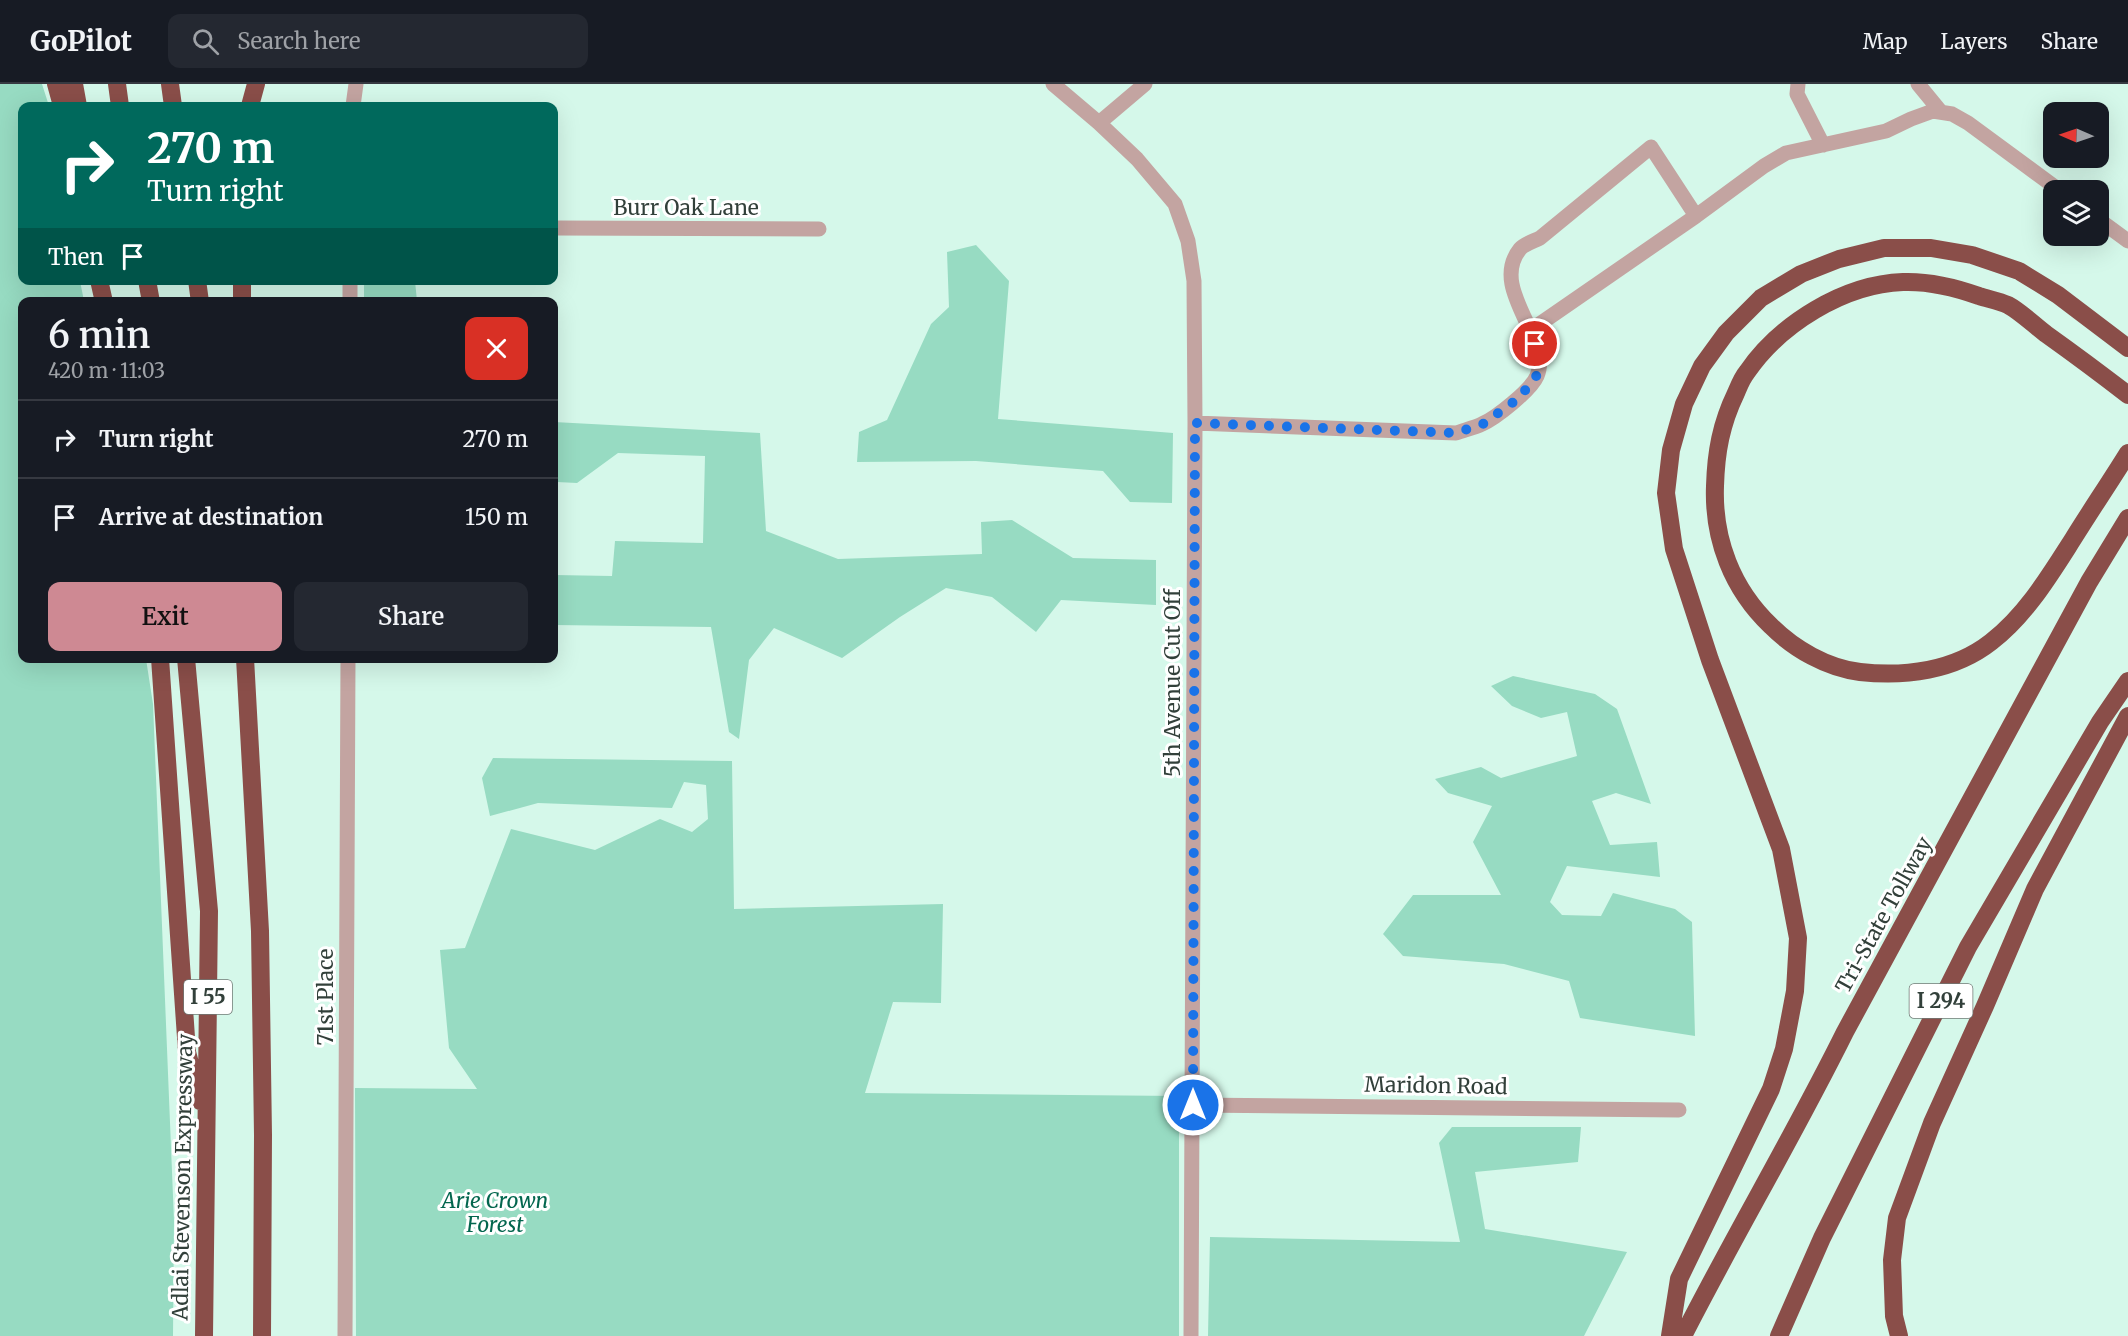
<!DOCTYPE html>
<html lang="en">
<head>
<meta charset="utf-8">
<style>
	:root { --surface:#171b24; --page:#242831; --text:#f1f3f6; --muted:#9ea1a6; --line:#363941; --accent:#ce8993 }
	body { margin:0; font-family:Merriweather,serif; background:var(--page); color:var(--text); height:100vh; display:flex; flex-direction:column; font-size:22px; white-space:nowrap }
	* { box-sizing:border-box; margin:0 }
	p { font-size:20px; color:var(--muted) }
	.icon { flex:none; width:33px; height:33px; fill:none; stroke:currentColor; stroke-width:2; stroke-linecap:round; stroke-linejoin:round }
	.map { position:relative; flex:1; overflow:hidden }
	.drawer { position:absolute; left:18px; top:213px; width:540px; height:366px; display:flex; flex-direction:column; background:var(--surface); border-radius:12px; box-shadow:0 6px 24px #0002 }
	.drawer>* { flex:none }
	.guide { position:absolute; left:18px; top:18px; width:540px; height:183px; border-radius:12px; box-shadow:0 6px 24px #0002; background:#00695c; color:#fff; overflow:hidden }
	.needle { width:39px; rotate:272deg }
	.buttons { position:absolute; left:2043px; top:18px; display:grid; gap:12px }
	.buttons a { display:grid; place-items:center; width:66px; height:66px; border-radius:12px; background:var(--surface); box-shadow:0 6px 24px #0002; font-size:30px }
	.pin { position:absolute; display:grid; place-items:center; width:51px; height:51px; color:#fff; margin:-26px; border:3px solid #fff; border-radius:50%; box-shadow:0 2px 6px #0007 }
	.me { position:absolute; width:66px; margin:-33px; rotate:0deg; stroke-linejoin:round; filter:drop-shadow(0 0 4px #0008) }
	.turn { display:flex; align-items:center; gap:21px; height:126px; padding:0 30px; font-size:27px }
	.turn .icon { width:78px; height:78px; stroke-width:2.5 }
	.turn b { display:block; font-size:42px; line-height:51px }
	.then { display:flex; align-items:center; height:57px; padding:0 30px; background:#0003; gap:12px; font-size:22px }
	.round { display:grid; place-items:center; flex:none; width:63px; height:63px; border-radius:12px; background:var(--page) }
	.overview { display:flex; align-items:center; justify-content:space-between; height:102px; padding:0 30px }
	h1 { font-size:36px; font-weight:600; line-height:45px }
	.button { display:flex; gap:12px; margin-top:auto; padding:12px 30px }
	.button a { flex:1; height:69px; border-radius:12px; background:var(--accent); color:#111; font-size:24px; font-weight:600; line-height:69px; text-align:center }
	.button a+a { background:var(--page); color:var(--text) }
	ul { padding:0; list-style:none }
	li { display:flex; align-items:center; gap:18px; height:78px; padding:0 30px; border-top:2px solid var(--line) }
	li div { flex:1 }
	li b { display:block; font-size:22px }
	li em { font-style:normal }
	header { display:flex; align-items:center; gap:36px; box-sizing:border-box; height:84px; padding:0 30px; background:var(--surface); border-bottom:2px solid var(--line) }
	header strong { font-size:28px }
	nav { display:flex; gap:33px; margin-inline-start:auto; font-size:21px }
	.search { width:420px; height:54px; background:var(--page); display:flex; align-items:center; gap:15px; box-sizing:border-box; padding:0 21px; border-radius:12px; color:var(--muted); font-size:22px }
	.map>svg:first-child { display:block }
</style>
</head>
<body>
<header>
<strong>GoPilot</strong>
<div class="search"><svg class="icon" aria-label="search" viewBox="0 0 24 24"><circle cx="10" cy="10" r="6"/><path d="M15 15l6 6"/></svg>Search here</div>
<nav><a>Map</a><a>Layers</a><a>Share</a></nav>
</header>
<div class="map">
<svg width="2128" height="1252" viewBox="0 0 2128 1252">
	<rect width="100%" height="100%" fill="#d5f8ea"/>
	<path fill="#97dbc2" d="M0,0H42L49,22H22V196L80,197L84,217L22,218V574L146,575L153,620L174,1137L173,1252H0Z
		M976,161L1009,197L998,335L1173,349L1172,419L1130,418L1103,387L976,377L857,378L859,348L887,336L931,240L949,223L947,168Z
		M364,197H415L417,217H364Z
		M554,338L760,349L766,447L838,475L982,470L981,438L1012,436L1073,474L1156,476V521L1061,516L1036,548L992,513L946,504L900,533L842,574L774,544L749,576L739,655L729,648L711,543L554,541V491L612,492L615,457L703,459L705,372L618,369L577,399L557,398L554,390Z
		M1513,592L1595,610L1617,625L1651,720L1616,709L1592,717L1610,761L1657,758L1660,793L1567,782L1550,818L1562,831L1601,832L1613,809L1675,825L1692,838L1695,952L1580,934L1569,897L1504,880L1403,872L1383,850L1413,811H1501L1473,758L1492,722L1448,709L1435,695L1481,683L1501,694L1577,672L1567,628L1541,634L1512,622L1491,602Z
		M493,674L732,677L734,825L943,820L941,919L893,918L865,1009L1179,1012V1252H356L355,1004L477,1005L449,964L440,866L465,864L511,745L595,766L660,735L692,748L708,735L706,701L684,698L672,724L538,719L490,732L482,694Z
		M1452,1043H1581L1578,1078L1475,1088L1485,1145L1627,1168L1584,1252H1208L1210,1153L1460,1158L1439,1059Z"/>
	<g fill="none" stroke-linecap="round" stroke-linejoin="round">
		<path stroke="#c3a4a1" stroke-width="15" d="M1053,0L1099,39L1137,75L1175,120L1188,157L1194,197L1195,339L1191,1252
			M1798,0L1797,10L1823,61
			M1918,0L1941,28
			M353,22L356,0
			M1099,39L1145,0
			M2098,135L2128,157
			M554,144L819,145
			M350,218V196
			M1531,246L1696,132L1764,82L1786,69L1886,47L1911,35L1933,27L1952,30L1968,39L2059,106
			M1195,339L1456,349C1464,346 1474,344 1482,340C1496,334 1531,306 1537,292C1553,255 1488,205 1520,165C1524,160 1534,157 1540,154L1651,63L1696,132
			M1193,1021L1679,1026
			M345,1252L348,574"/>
		<path stroke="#8a4e49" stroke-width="18" d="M56,0L62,22
			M74,0L78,22
			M117,0L120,22
			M170,0L173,22
			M250,22L256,0
			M99,196L104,218
			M147,196L151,218
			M197,196L200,218
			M242,196V218
			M2128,311C2101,290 2074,270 2046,250C2034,241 2021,228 2008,221C1999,217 1988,215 1979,212C1954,203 1930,197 1903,198C1844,200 1780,240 1747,288C1742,294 1739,302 1736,309C1721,340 1716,368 1715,402C1713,455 1732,505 1771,542C1794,565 1827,584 1860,588C1905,593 1954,587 1991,558C2026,531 2050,491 2073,455C2091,426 2110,398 2128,369
			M160,574L187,968L200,1017
			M186,574L209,827L204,1252
			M245,574L260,847L263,1051L262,1252
			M1670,1252L1679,1195L1771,1005L1784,965L1795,907L1798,854L1781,765L1710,576L1674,465L1666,409L1671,366L1684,320L1702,282L1726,249L1761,214L1801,190L1839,175L1884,164H1931L1972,171L2019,187L2058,211L2128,264
			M1683,1252C1735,1150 1794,1051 1845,948L2089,498L2128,434
			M1779,1252L1822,1154L1968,863L2100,638L2128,597
			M1899,1252L1894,1232L1892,1176L1897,1134L1932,1039L1985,922L2035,805L2128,632"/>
	</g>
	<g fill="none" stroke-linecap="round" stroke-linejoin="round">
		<path stroke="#1a73e8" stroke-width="10" stroke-dasharray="0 18" d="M1193,1021L1195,339L1456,349L1483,340L1519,314L1537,291L1539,274L1535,260"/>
	</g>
	<g text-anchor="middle" stroke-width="6" stroke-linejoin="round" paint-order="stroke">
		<g fill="#fff" stroke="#707975" stroke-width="1.5">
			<rect x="184" y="896" width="48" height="34" rx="4.5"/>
			<rect x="1909.5" y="900" width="63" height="34" rx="4.5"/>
		</g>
		<g font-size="20" font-weight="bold" fill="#32403a">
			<text x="208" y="920">I 55</text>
			<text x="1941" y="924">I 294</text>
		</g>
		<g font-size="21" fill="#32403a" stroke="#fff">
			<text x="686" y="131">Burr Oak Lane</text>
			<text transform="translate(1173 599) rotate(-90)" y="7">5th Avenue Cut Off</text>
			<text transform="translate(1884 831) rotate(-61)" y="7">Tri-State Tollway</text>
			<text transform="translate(326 913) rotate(-90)" y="7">71st Place</text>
			<text transform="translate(1436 1002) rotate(1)" y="7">Maridon Road</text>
			<text transform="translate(183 1093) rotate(-89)" y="7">Adlai Stevenson Expressway</text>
		</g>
		<g font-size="21" font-style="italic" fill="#03664e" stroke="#fff">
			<text x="495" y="1124">Arie Crown<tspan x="495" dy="24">Forest</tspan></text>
		</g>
	</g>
</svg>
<div class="buttons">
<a><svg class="needle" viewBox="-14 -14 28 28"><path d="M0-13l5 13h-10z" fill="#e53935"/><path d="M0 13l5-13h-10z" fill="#9ea1a6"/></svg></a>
<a><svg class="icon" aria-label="layers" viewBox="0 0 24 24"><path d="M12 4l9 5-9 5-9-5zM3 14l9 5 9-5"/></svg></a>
</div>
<div class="pin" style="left:1535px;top:260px;background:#d93025"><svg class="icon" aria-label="arrive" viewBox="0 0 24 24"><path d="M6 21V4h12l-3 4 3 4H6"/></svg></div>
<svg class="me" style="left:1193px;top:1021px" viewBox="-20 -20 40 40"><circle r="17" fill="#1a73e8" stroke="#fff" stroke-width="3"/><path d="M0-11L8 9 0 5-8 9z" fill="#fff"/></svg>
<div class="guide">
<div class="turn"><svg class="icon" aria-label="right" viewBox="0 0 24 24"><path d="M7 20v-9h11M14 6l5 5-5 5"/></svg><div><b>270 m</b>Turn right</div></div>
<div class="then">Then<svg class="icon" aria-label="arrive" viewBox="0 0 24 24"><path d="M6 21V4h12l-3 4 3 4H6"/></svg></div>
</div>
<section class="drawer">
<div class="overview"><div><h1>6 min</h1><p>420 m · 11:03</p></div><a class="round" style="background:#d93025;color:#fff"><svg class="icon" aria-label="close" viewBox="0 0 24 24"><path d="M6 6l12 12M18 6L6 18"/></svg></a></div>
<ul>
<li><svg class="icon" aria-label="right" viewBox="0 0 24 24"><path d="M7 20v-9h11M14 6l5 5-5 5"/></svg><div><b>Turn right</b></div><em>270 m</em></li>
<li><svg class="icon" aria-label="arrive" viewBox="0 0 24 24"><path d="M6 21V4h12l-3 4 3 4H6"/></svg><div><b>Arrive at destination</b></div><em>150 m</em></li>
</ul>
<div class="button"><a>Exit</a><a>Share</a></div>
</section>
</div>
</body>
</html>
